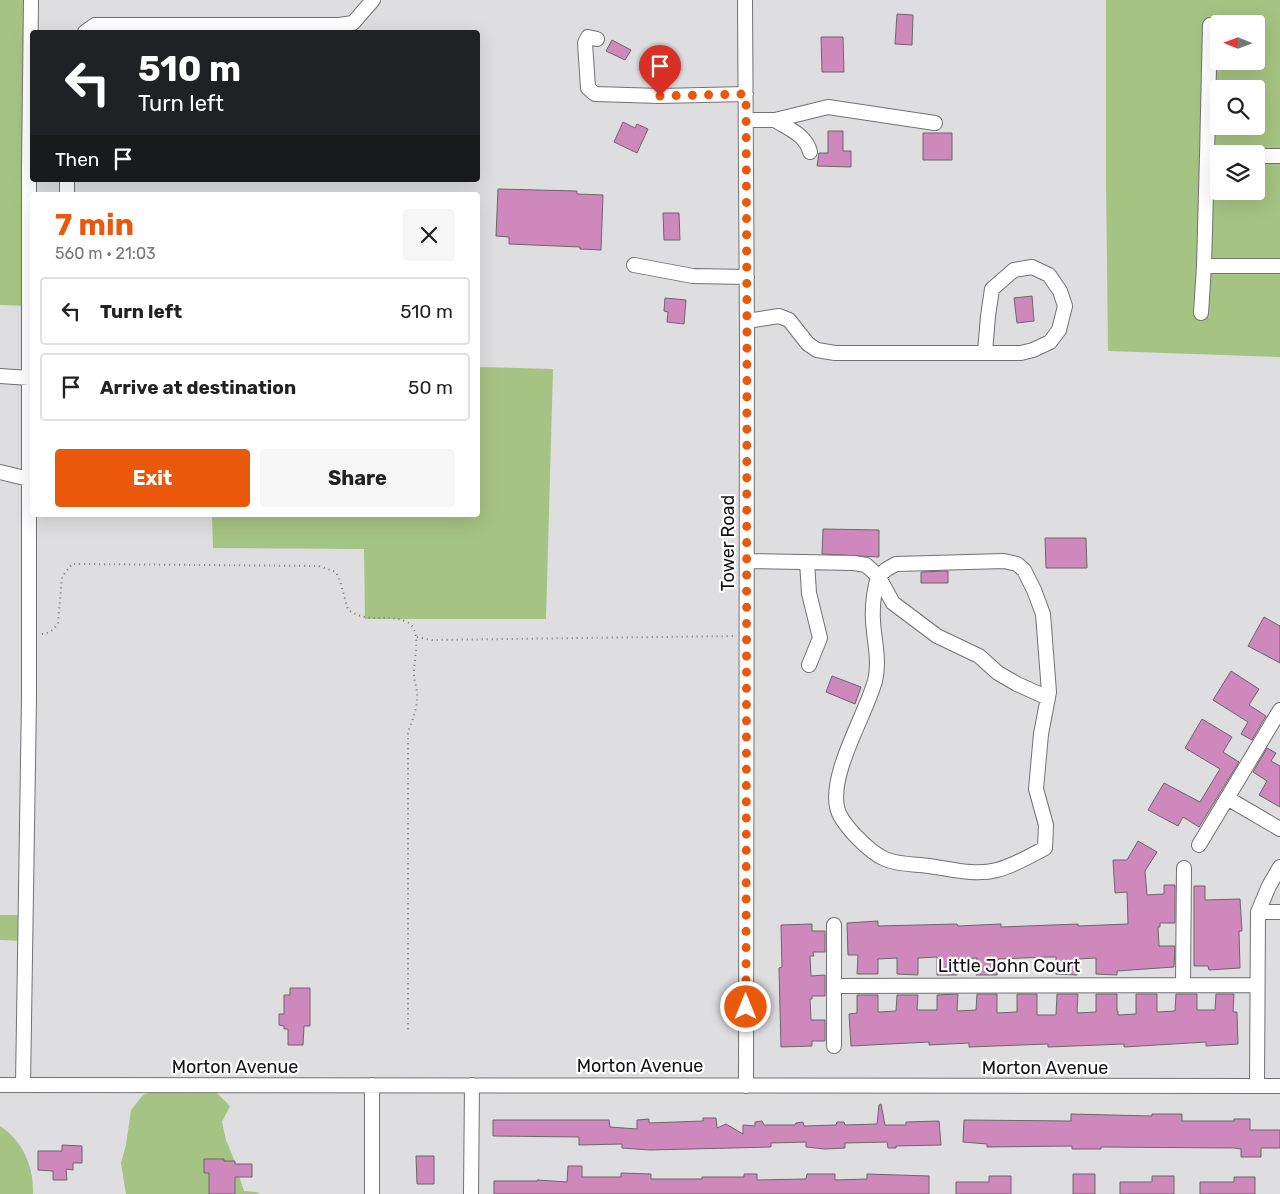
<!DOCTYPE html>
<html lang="en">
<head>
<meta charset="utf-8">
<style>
	:root { --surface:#fff; --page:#f6f6f6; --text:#222; --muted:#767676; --line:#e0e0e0; --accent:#ea580c }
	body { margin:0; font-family:Rubik,sans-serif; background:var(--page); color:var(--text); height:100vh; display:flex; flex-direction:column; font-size:19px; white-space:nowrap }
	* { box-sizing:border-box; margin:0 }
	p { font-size:16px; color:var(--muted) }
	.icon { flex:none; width:28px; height:28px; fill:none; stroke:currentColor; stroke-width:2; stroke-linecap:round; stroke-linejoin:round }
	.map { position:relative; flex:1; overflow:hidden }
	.side { position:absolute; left:30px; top:192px; width:450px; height:325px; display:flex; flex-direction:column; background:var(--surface); border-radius:5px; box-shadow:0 5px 20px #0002 }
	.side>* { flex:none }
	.guide { position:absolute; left:30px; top:30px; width:450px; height:152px; border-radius:5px; box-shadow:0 5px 20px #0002; background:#202124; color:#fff; overflow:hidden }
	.needle { width:32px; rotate:271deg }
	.fabs { position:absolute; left:1210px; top:15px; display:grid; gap:10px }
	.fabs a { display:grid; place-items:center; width:55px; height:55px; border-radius:5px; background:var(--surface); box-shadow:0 5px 20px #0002; font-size:25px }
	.pin { position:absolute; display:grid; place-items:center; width:42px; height:42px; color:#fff; margin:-51px -21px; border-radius:50% 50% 50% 0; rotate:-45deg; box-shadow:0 0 5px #0007 }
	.pin .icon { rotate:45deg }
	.me { position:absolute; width:55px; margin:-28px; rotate:0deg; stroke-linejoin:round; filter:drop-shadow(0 0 4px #0008) }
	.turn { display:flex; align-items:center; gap:18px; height:105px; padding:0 25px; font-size:22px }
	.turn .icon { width:65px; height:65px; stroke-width:2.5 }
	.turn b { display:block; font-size:35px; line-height:42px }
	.then { display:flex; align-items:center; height:48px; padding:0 25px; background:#0003; gap:10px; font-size:19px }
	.round { display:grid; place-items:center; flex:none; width:52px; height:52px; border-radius:5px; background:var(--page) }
	.headline { display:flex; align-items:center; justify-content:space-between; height:85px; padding:0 25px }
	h1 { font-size:30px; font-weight:700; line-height:38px; color:var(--accent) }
	.primary-button { display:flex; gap:10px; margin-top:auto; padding:10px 25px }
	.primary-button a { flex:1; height:58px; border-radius:5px; background:var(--accent); color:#fff; font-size:20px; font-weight:700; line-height:58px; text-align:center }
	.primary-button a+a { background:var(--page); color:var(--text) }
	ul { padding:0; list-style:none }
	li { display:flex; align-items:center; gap:15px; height:68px; margin:0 10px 8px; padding:0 15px; border:2px solid var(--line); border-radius:5px }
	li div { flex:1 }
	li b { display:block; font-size:19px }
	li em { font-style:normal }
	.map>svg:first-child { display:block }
</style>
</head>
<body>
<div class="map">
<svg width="1280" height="1194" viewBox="0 0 1280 1194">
	<rect width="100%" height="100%" fill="#dedee1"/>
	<path fill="#a5c382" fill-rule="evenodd" d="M0,0H34L30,306L0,305Z
		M1106,0H1280V357L1108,351L1106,178ZM1219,24H1256V61H1219ZM1219,89H1256V126H1219ZM1219,154H1256V191H1219Z
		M478,367L553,369L546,619H365L364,549L213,548L212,515H478Z
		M0,915H27L26,941L0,940Z
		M161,1089L217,1093L230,1106L222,1122L226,1140L233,1157L244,1191L257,1192L260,1194H126L121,1163L126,1145L131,1110L143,1095Z
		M0,1126C23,1141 34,1167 33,1194H0Z"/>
	<path fill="#cf88bc" stroke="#6a6769" d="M897,14L913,15L912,45L895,44Z
		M821,37H843L844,72H822Z
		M612,40L631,50L625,60L606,51Z
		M623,122L635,128L637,124L648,129L637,153L614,142Z
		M828,131H843V151H851V167L817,166L819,153H828Z
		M923,133H952V160H923Z
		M498,189L577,191V194L603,195L601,250L580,249V247L509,244V237L496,236Z
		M663,213H679L680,240H664Z
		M1032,296L1034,321L1017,323L1014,298Z
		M665,298L686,300L684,324L667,322L668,312L664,311Z
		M823,529L879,530V557L822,554Z
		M1045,538H1086L1087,568H1046Z
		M948,571V583H921V572Z
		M1264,617L1280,626V663L1248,646Z
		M1231,671L1259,689L1249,705L1266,716L1252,740L1241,734L1248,722L1213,700Z
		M832,676L861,687L855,704L826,692Z
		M1202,719L1232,737L1223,752L1239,762L1199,827L1183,817L1178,826L1148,810L1164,783L1200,802L1220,769L1185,748Z
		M1267,748L1276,753L1271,761L1280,766V807L1259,795L1267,781L1253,772Z
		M1138,841L1157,852L1145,871L1147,895L1164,894V885H1175V923H1160V927H1158L1159,946H1175L1174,967L1117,971V975L1096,974V958L1078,959L1077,975L1056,974V957H1048L998,959L997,975H976L977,958L958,959L957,975H937V957L918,958V975L897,974V958L878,959V974H857L858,955H848L847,923L878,921V926L957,924L958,926L1001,924V927L1078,924V926L1128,924L1127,892L1115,893L1113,860H1127Z
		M1194,886H1205V900L1240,899L1242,931H1239L1240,968L1209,970L1208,966H1194Z
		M812,924V931H825V952H813L814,956H810L811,976L825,975V996H812V999H810L811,1020H825V1041H812V1046L781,1047L779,968L782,967L781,925Z
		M290,988H310V1026H304L303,1045H288V1029H284V1026L279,1025V1014H284V995H290Z
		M958,994L957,1011L976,1010L977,994H997V1013L1017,1012V994H1037V1015H1056L1057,994H1078L1077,1013L1096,1012V994H1117V1011H1118V1015L1136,1014V994H1157V1012L1175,1011L1176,994H1197V1010H1215L1216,994H1234L1233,1012H1237L1238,1044L1206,1046V1042L1124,1047V1044L1048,1047V1044L969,1047V1043L929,1045V1042L851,1046L849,1014L857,1013V995H878V1012L896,1011L897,995H918L917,1010H937V995Z
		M881,1104L885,1125H906V1122L939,1121L941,1145L896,1146V1148H888L887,1142L845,1143V1148L825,1149L806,1147V1142L771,1143V1147L650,1150L622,1148V1144L579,1145V1137L493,1136V1120H609L610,1127L637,1129V1120L649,1119V1123L703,1121V1118H716L717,1128L726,1124L743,1134V1125L755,1126V1122L762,1121L764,1125H795L796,1123L803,1122L804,1126L836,1125L837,1122H844L845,1125L877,1124L879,1105Z
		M1071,1114L1152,1116V1114H1182V1121H1234V1119H1250V1130H1280V1148H1261V1157H1241V1149L1234,1148L1101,1147V1149H1072V1146L987,1147V1144L963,1142L964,1120L1071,1121Z
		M62,1145L82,1146V1163H73V1170L66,1169L67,1180H53V1171L38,1170V1151H62Z
		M416,1156H434V1184H417Z
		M204,1159H224V1161H235V1164H252V1177H235V1194H209V1173H204Z
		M568,1166H582V1177H621V1173L651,1174V1179H702V1177H744V1174H757V1180L806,1179L807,1174H835V1180L867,1179V1174L929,1176V1194H494V1181H537V1180L567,1182Z
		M1073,1174H1095V1194H1073Z
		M989,1176H1011V1194H956V1182H989Z
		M1152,1176H1174V1194H1120V1182H1152Z
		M1234,1177H1255V1194H1200V1182H1234Z"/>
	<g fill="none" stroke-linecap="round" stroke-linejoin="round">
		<defs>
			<path id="minor" d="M745,0L747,337L746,1086
				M85,32L95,25H339L353,23L373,0
				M597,39L588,37L585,43L588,88L595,94L660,96L746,94
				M746,120H775L828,107L935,123
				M775,120C789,129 806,135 810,152
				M1207,156L1210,25
				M1219,156H1207L1204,266H1280
				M1256,156H1280
				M67,195V180
				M634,265L693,276L747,277
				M1201,313L1204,266
				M747,321L779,316L789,320L808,344L817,350L835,353H1021L1033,350L1050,342L1059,330L1065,306L1060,291L1049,275L1032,267L1014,270L992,289L988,316L985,352
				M0,376L29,378
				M0,472L29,479
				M747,561L854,563L866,565L878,576L887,569L896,564L1004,561L1017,564L1024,570L1034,590L1043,614L1049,692L1041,734L1036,789L1046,825L1045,848C1030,856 1013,866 997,870C975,876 951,869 929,866C914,864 899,865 885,859C869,852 840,823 837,807C830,772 865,716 875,681C880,661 874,640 873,621C872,605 874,591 878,576
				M807,562L809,593L820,638L809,665
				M878,576L893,603L937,636L979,656L998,673L1017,684L1048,698
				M1227,798L1280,829
				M1199,845L1280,710
				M1258,912H1280
				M834,925V986L1257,985
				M1183,984L1184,868
				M834,1046V986
				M0,1085L1280,1086
				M23,1085L29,698V167L31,0
				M1257,1086L1258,912L1269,886L1280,867
				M372,1194V1085
				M471,1194L472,1085"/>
		</defs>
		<use href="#minor" stroke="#727275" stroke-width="16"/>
		<path stroke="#7a7a7c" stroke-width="2" stroke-dasharray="1 4" stroke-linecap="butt" d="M42,634C50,633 54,630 58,623L62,577L72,564H82L319,566L336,572L341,584L348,610C372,625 385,613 405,621C424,628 413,659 414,675C414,682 418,690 417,698C417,709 412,721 408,732V1032
			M417,637L432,640L734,636"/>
		<use href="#minor" stroke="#fff" stroke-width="14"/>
	</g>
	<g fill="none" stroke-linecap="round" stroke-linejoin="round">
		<path stroke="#ea580c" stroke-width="9" stroke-dasharray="0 16.2" d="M660,96L746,94L747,337L746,1007"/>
	</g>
	<g text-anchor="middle" stroke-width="4.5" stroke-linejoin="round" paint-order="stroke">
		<g font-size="18" fill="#131314" stroke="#fff">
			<text transform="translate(728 543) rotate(-90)" y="6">Tower Road</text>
			<text x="1009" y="972">Little John Court</text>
			<text x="640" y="1072">Morton Avenue</text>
			<text x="235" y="1073">Morton Avenue</text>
			<text x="1045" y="1074">Morton Avenue</text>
		</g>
	</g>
</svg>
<div class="fabs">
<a><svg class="needle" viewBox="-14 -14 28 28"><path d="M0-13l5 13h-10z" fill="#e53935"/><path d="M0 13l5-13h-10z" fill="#767676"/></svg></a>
<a><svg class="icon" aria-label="search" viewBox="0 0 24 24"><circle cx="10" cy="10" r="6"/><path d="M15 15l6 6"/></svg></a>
<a><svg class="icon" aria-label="layers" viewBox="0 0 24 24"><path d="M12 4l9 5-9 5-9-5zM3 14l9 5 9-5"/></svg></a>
</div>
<div class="pin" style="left:660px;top:96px;background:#d93025"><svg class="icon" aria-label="arrive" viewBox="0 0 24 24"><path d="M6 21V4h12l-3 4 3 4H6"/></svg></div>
<svg class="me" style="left:746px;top:1007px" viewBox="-20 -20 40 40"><circle r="17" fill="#ea580c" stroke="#fff" stroke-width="3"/><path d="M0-11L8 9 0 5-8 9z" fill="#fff"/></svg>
<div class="guide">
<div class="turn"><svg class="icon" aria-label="left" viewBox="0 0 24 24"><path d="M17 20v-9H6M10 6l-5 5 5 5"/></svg><div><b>510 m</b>Turn left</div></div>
<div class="then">Then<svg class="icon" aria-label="arrive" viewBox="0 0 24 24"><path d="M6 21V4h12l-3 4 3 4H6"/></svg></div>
</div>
<section class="side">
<div class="headline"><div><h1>7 min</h1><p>560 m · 21:03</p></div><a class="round"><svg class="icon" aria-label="close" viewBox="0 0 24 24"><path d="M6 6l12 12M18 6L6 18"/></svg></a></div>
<ul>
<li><svg class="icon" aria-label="left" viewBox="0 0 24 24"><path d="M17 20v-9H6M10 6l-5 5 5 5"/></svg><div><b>Turn left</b></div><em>510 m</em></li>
<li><svg class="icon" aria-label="arrive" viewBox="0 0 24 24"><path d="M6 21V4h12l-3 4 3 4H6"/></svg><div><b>Arrive at destination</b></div><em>50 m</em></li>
</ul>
<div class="primary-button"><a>Exit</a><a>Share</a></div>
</section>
</div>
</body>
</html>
